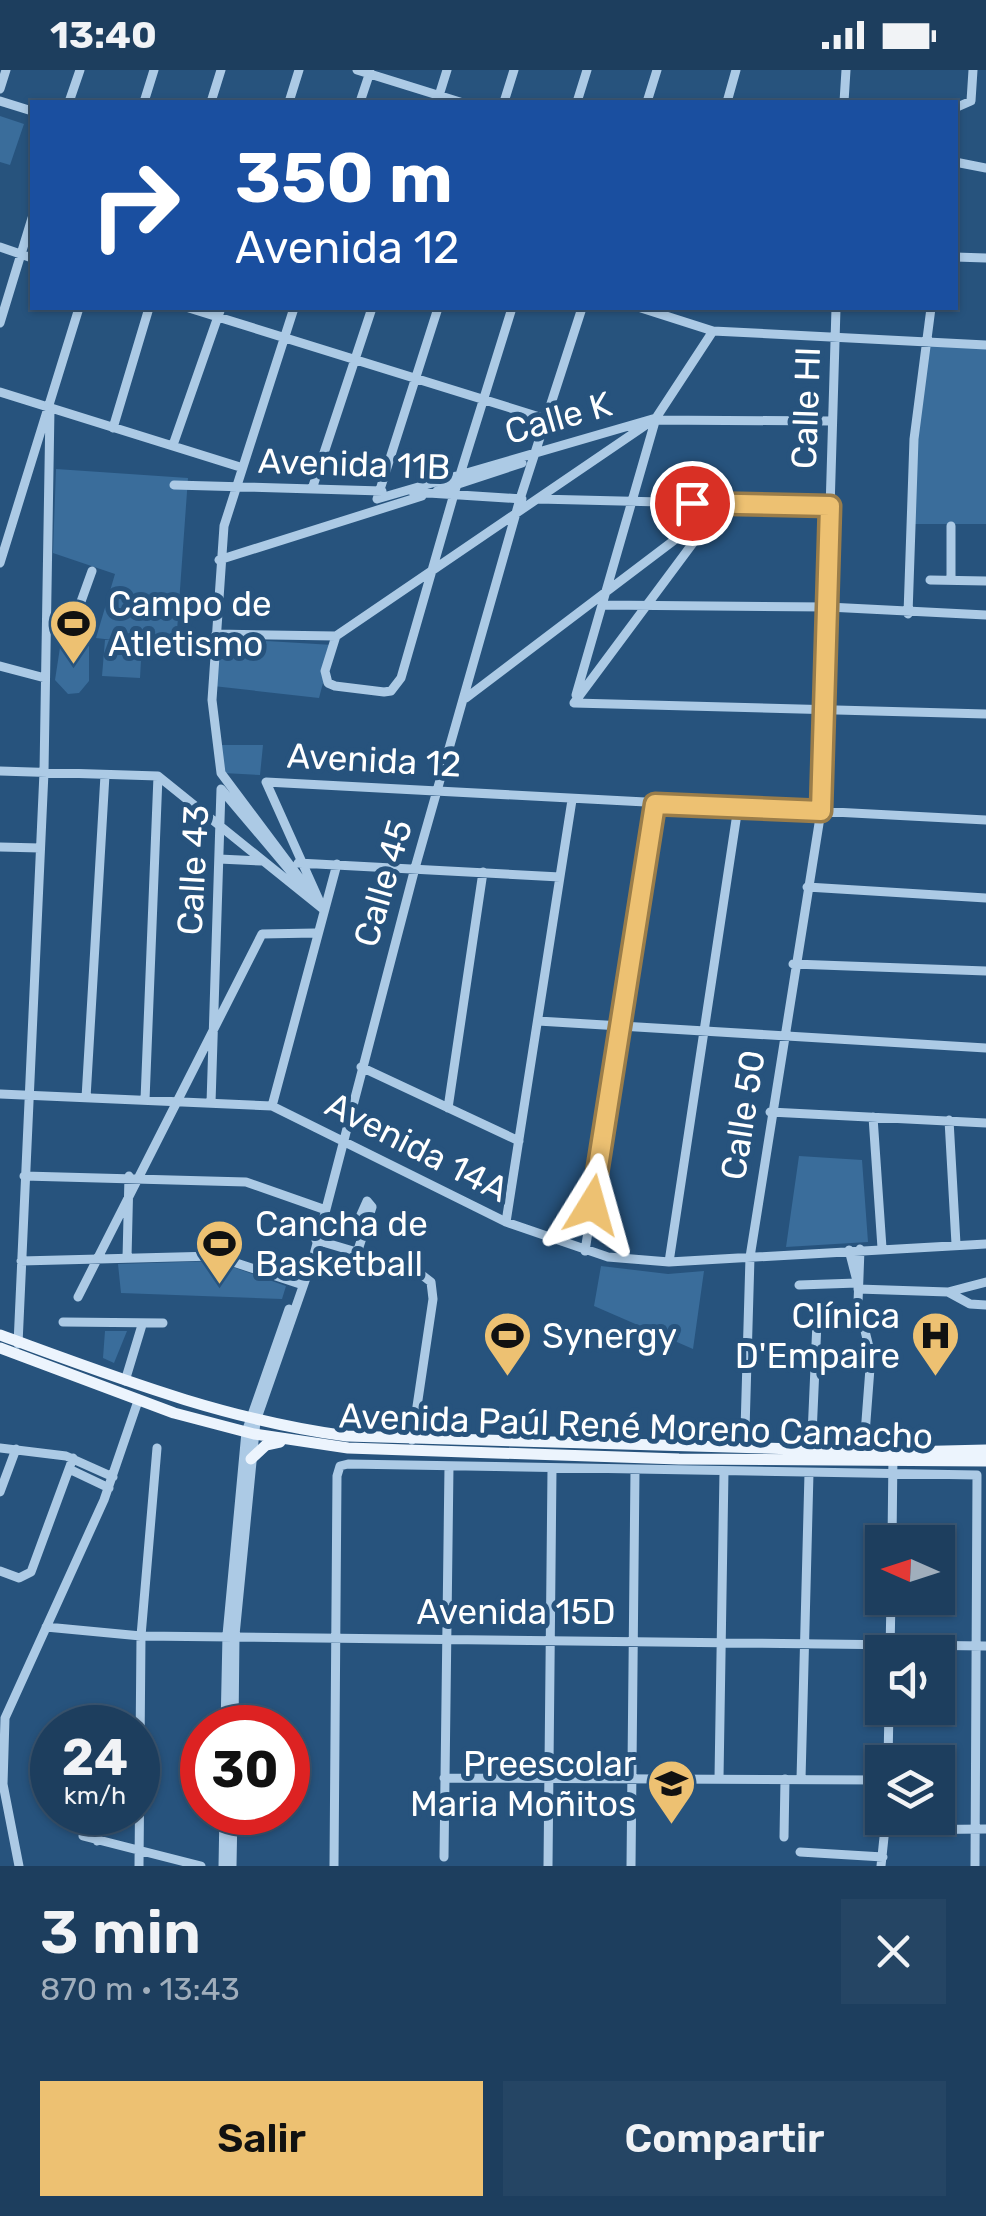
<!DOCTYPE html>
<html lang="es">
<head>
<meta charset="utf-8">
<style>
	:root { --surface:#1d3e5e; --page:#254564; --text:#f1f3f6; --muted:#a0aebc; --line:#3b5773; --accent:#edc172 }
	body { margin:0; font-family:Rubik,sans-serif; background:var(--page); color:var(--text); height:100vh; display:flex; flex-direction:column; font-size:38px; white-space:nowrap }
	* { box-sizing:border-box; margin:0 }
	p { font-size:32px; color:var(--muted) }
	.icon { flex:none; width:55px; height:55px; fill:none; stroke:currentColor; stroke-width:2; stroke-linecap:round; stroke-linejoin:round }
	.map { position:relative; height:1796px; overflow:hidden }
	.side { display:flex; flex-direction:column; background:var(--surface); flex:1 }
	.side>* { flex:none }
	.banner { position:absolute; left:30px; top:30px; width:928px; height:210px; border-radius:0px; box-shadow:0 2px 8px #0004,0 0 0 2px var(--line); background:#1a4fa0; color:#fff; overflow:hidden }
	.needle { width:65px; rotate:273deg }
	.controls { position:absolute; left:865px; top:1455px; display:grid; gap:20px }
	.controls a { display:grid; place-items:center; width:90px; height:90px; border-radius:0px; background:var(--surface); box-shadow:0 2px 8px #0004,0 0 0 2px var(--line); font-size:50px }
	.speed { position:absolute; left:30px; top:1635px; display:flex; gap:20px; font-size:50px; font-weight:700; text-align:center }
	.speed>* { display:grid; place-content:center; width:130px; height:130px; border-radius:50%; background:var(--surface); box-shadow:0 2px 8px #0004,0 0 0 2px var(--line); line-height:1 }
	.speed small { font-size:25px; font-weight:400 }
	.speed .limit { border:15px solid #d22; background:#fff; color:#111 }
	.pin { position:absolute; display:grid; place-items:center; width:85px; height:85px; color:#fff; margin:-42px; border:5px solid #fff; border-radius:50%; box-shadow:0 2px 10px #0007 }
	.me { position:absolute; width:110px; margin:-55px; rotate:8deg; stroke-linejoin:round; filter:drop-shadow(0 0 8px #0008) }
	.turn { display:flex; align-items:center; gap:35px; height:210px; padding:0 40px; font-size:45px }
	.turn .icon { width:130px; height:130px; stroke-width:2.5 }
	.turn b { display:block; font-size:70px; line-height:85px }
	.round { display:grid; place-items:center; flex:none; width:105px; height:105px; border-radius:0px; background:var(--page) }
	.overview { display:flex; align-items:center; justify-content:space-between; height:170px; padding:0 40px }
	h1 { font-size:60px; font-weight:600; line-height:75px }
	.action { display:flex; gap:20px; margin-top:auto; padding:20px 40px }
	.action a { flex:1; height:115px; border-radius:0px; background:var(--accent); color:#111; font-size:40px; font-weight:600; line-height:115px; text-align:center }
	.action a+a { background:var(--page); color:var(--text) }
	.status { display:flex; justify-content:space-between; align-items:center; height:70px; padding:0 50px; background:var(--surface); direction:ltr }
	.status svg { height:28px; fill:currentColor }
	.map>svg:first-child { display:block }
</style>
</head>
<body>
<div class="status"><b>13:40</b><svg viewBox="0 0 49 12"><path d="M0 12V9h3v3zM5 12V6h3v6zM10 12V3h3v9zM15 12V0h3v12zM26 1h20v11H26zM47 4h2v5h-2z"/></svg></div>
<div class="map">
<svg width="986" height="1796" viewBox="0 0 986 1796">
	<rect width="100%" height="100%" fill="#27537d"/>
	<path fill="#3a6d9b" d="M0,46L24,54L10,95L0,92Z
		M928,275L986,277V454H913L916,369Z
		M56,399L188,408L176,575L142,572L140,608L102,606L105,570H113L96,568L115,504L53,483Z
		M74,568L89,576V611L79,623L68,624L55,610L61,571Z
		M216,568L333,575L319,628L213,616Z
		M220,675H263L260,705L223,703Z
		M799,1086L862,1090L868,1172L786,1177Z
		M216,1191L286,1216L282,1229L121,1223L118,1194Z
		M601,1196L668,1204L704,1201L693,1279L594,1236Z
		M105,1261H127L114,1293L103,1288Z"/>
	<g fill="none" stroke-linecap="round" stroke-linejoin="round">
		<path stroke="#accae5" stroke-width="9" d="M357,0L460,32
			M0,19L6,0
			M0,31L32,41
			M69,32L80,0
			M144,32L154,0
			M211,32L221,0
			M289,32L299,0
			M360,32L370,2
			M437,32L447,0
			M504,32L514,0
			M577,32L587,0
			M647,32L657,0
			M727,32L736,0
			M844,32L846,0
			M955,38L971,31L973,0
			M955,92L986,98
			M0,177L32,188
			M955,187L986,188
			M189,238L546,349
			M294,238L224,456L212,630L221,703L313,826
			M438,238L377,429L656,348L336,566L325,601L328,613L335,616L384,622L391,621L401,608L452,431L454,424L512,238
			M641,238L713,261L986,275
			M0,253L32,148
			M0,322L240,397
			M650,350L832,351
			M113,358L149,238
			M173,375L221,238
			M174,415L382,421
			M312,419L372,238
			M437,421L522,393
			M413,422L522,429
			M538,429L830,436
			M219,490L422,426
			M0,493L79,238
			M930,510L986,511
			M951,510V456
			M602,535L828,537L986,545
			M908,544L914,369L931,238
			M47,554L74,551L92,501
			M216,564L336,566
			M0,596L45,608
			M576,625L656,348L713,261
			M466,628L722,434L574,633L986,644
			M0,701L158,706L323,839L266,712L986,750
			M0,777L40,778
			M219,789L262,791
			M298,793L560,807
			M807,817L986,828
			M793,894L986,901
			M538,951L986,978
			M361,997L519,1071
			M0,1024L272,1036L506,1152L608,1187L669,1192L986,1174
			M86,1028L105,705
			M145,1030L158,706
			M211,1033L221,719L307,821
			M272,1036L337,794
			M448,1038L483,802
			M770,1042L986,1053
			M873,1047L882,1178
			M949,1050L956,1174
			M24,1106L246,1112L323,1139
			M506,1152L572,730
			M316,1170L414,1199L431,1212L433,1229L412,1370
			M860,1179L858,1233L871,1285L865,1364
			M849,1180L857,1211
			M585,1181L655,734
			M357,1183L372,1137L367,1131L355,1158L362,1164
			M127,1188L129,1106
			M21,1191L215,1186L303,1215
			M669,1192L738,737
			M799,1215L857,1213
			M858,1219L948,1222L986,1212
			M948,1222L970,1234L986,1235
			M78,1227L262,864L315,863
			M63,1252L163,1253
			M18,1274L44,702L50,338
			M125,1311L142,1255
			M745,1360L750,1187L821,741L836,238
			M812,1365L817,1252L860,1248
			M0,1378L66,1386L113,1407
			M69,1399L109,1418
			M0,1422L16,1379
			M892,1472L893,1384
			M0,1501L19,1508L31,1502L73,1388
			M46,1557L141,1566L986,1576
			M890,1582L891,1528
			M225,1658L227,1565L246,1362L289,1239
			M234,1658L235,1565L256,1351L314,1185L415,798L520,429L582,238
			M888,1692L889,1638
			M444,1708L882,1710
			M719,1708L724,1401
			M801,1709L809,1403
			M886,1760L986,1759
			M83,1766L201,1796
			M784,1767L785,1709
			M97,1771L102,1742
			M800,1782L883,1787
			M444,1787L449,1396
			M19,1796L3,1714L5,1648L104,1430L138,1331
			M139,1796L141,1566L157,1378
			M223,1796L224,1742
			M232,1796L233,1742
			M334,1796L337,1406L340,1396L348,1394L977,1405L975,1796
			M548,1796L552,1399
			M631,1796L635,1400
			M881,1796L886,1748"/>
		<path stroke="#ecf4fd" stroke-width="11" d="M0,1265C115,1307 225,1350 347,1366L903,1382L986,1380
			M0,1278L174,1343L254,1364L348,1378L679,1389L986,1391
			M251,1389L266,1375L280,1372"/>
	</g>
	<g fill="none" stroke-linecap="round" stroke-linejoin="round">
		<defs>
			<path id="route" d="M592,1135L655,734L821,741L830,436L692,433"/>
		</defs>
		<use href="#route" stroke="#9a7d4a" stroke-width="25"/>
		<use href="#route" stroke="#edc172" stroke-width="18"/>
	</g>
	<defs>
		<symbol id="stadium-pin" viewBox="-11 -11 22 30"><path d="M0 17L-7.5 6A9.5 9.5 0 1 1 7.5 6Z" fill="#edc172" stroke="#27537d"/><path d="M0-5a6.5 5 0 1 0 0 10a6.5 5 0 1 0 0-10ZM-3.5-1.8h7v3.6h-7Z" fill="#111"/></symbol>
		<symbol id="hospital-pin" viewBox="-11 -11 22 30"><path d="M0 17L-7.5 6A9.5 9.5 0 1 1 7.5 6Z" fill="#edc172" stroke="#27537d"/><path d="M-5-5h3v3.5h4V-5h3V5h-3V1.5h-4V5h-3Z" fill="#111"/></symbol>
		<symbol id="school-pin" viewBox="-11 -11 22 30"><path d="M0 17L-7.5 6A9.5 9.5 0 1 1 7.5 6Z" fill="#edc172" stroke="#27537d"/><path d="M0-5L7-2L0 1L-7-2ZM-4 1L0 2.5L4 1V4Q0 6-4 4Z" fill="#111"/></symbol>
	</defs>
	<g fill-rule="evenodd">
		<use href="#stadium-pin" x="46" y="526" width="55" height="75"/>
		<use href="#stadium-pin" x="192" y="1146" width="55" height="75"/>
		<use href="#stadium-pin" x="480" y="1238" width="55" height="75"/>
		<use href="#hospital-pin" x="908" y="1238" width="55" height="75"/>
		<use href="#school-pin" x="644" y="1686" width="55" height="75"/>
	</g>
	<g text-anchor="middle" stroke-width="10" stroke-linejoin="round" paint-order="stroke">
		<g font-size="35" fill="#fff" stroke="#27537d">
			<text transform="translate(806 338) rotate(-88)" y="12">Calle HI</text>
			<text transform="translate(558 348) rotate(-16)" y="12">Calle K</text>
			<text transform="translate(354 394) rotate(2)" y="12">Avenida 11B</text>
			<text transform="translate(374 690) rotate(3)" y="12">Avenida 12</text>
			<text transform="translate(193 800) rotate(-87)" y="12">Calle 43</text>
			<text transform="translate(383 813) rotate(-74)" y="12">Calle 45</text>
			<text transform="translate(743 1045) rotate(-81)" y="12">Calle 50</text>
			<text transform="translate(417 1077) rotate(27)" y="12">Avenida 14A</text>
			<text transform="translate(636 1356) rotate(2)" y="12">Avenida Paúl René Moreno Camacho</text>
			<text x="516" y="1554">Avenida 15D</text>
		</g>
		<g font-size="35" fill="#fff" stroke="#27537d" text-anchor="start">
			<text x="108" y="546">Campo de<tspan x="108" dy="40">Atletismo</tspan></text>
			<text x="255" y="1166">Cancha de<tspan x="255" dy="40">Basketball</tspan></text>
			<text x="900" y="1258" text-anchor="end">Clínica<tspan x="900" dy="40">D'Empaire</tspan></text>
			<text x="542" y="1278">Synergy</text>
			<text x="636" y="1706" text-anchor="end">Preescolar<tspan x="636" dy="40">Maria Moñitos</tspan></text>
		</g>
	</g>
</svg>
<div class="controls">
<a><svg class="needle" viewBox="-14 -14 28 28"><path d="M0-13l5 13h-10z" fill="#e53935"/><path d="M0 13l5-13h-10z" fill="#a0aebc"/></svg></a>
<a><svg class="icon" aria-label="sound" viewBox="0 0 24 24"><path d="M4 9h4l5-4v14l-5-4H4zM17 9q2 3 0 6"/></svg></a>
<a><svg class="icon" aria-label="layers" viewBox="0 0 24 24"><path d="M12 4l9 5-9 5-9-5zM3 14l9 5 9-5"/></svg></a>
</div>
<div class="speed"><div>24<small>km/h</small></div><div class="limit">30</div></div>
<div class="pin" style="left:692px;top:433px;background:#d93025"><svg class="icon" aria-label="arrive" viewBox="0 0 24 24"><path d="M6 21V4h12l-3 4 3 4H6"/></svg></div>
<svg class="me" style="left:592px;top:1135px" viewBox="-20 -20 40 40"><path d="M0-17L14 15 0 8-14 15z" fill="#edc172" stroke="#fff" stroke-width="4"/></svg>
<div class="banner">
<div class="turn"><svg class="icon" aria-label="right" viewBox="0 0 24 24"><path d="M7 20v-9h11M14 6l5 5-5 5"/></svg><div><b>350 m</b>Avenida 12</div></div>
</div>
</div>
<section class="side">
<div class="overview"><div><h1>3 min</h1><p>870 m · 13:43</p></div><a class="round"><svg class="icon" aria-label="close" viewBox="0 0 24 24"><path d="M6 6l12 12M18 6L6 18"/></svg></a></div>
<div class="action"><a>Salir</a><a>Compartir</a></div>
</section>
</body>
</html>
